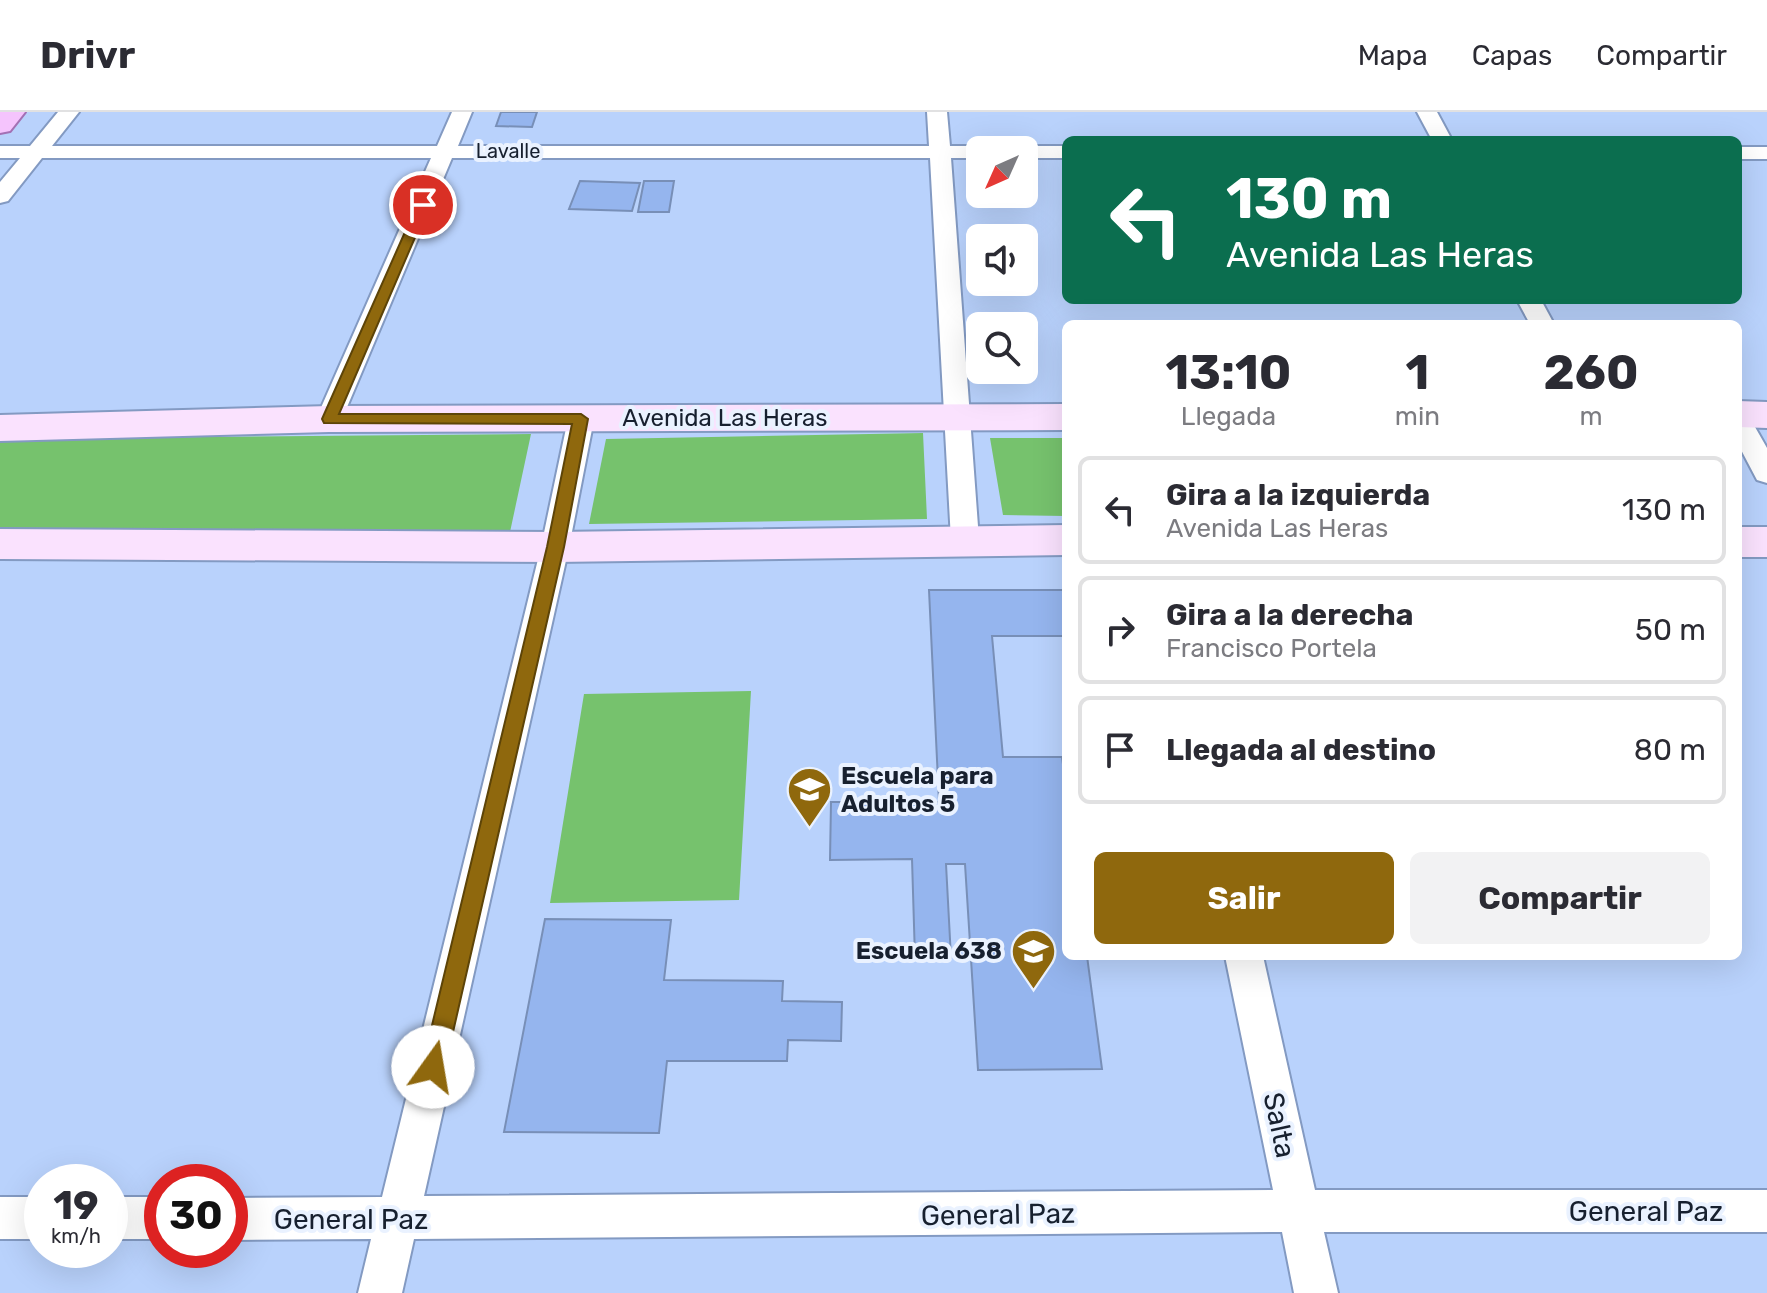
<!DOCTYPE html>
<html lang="es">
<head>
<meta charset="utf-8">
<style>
	:root { --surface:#fff; --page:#f2f2f3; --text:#2b2b33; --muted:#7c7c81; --line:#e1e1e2; --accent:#8f680d }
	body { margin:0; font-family:Rubik,sans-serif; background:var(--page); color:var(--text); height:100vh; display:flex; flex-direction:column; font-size:30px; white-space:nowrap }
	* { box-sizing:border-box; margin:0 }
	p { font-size:26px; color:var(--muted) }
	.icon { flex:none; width:44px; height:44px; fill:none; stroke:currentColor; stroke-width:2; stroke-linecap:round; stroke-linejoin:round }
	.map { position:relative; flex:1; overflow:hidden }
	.details { position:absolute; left:1062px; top:208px; width:680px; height:640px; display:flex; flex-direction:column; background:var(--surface); border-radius:12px; box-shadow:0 8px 32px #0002 }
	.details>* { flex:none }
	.hud { position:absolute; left:1062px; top:24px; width:680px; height:168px; border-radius:12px; box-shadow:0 8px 32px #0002; background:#0b6e4f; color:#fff; overflow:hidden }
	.needle { width:52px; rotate:225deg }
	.tools { position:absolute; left:966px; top:24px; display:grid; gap:16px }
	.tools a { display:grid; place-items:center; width:72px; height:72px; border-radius:12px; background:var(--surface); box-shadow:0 8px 32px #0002; font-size:40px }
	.speed { position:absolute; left:24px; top:1052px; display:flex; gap:16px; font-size:40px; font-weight:700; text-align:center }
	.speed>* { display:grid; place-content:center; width:104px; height:104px; border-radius:50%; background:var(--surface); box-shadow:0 8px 32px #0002; line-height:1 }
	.speed small { font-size:20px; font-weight:400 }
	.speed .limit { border:12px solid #d22; background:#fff; color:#111 }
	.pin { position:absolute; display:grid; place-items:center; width:68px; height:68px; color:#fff; margin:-34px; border:4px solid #fff; border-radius:50%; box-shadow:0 2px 8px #0007 }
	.me { position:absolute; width:88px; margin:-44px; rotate:13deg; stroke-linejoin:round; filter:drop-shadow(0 0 6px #0008) }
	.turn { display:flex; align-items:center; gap:28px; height:168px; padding:0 32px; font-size:36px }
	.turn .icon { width:104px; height:104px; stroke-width:2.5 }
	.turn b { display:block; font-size:56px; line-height:68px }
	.eta { display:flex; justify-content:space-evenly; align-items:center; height:136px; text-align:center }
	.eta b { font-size:48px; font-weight:700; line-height:56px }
	.action { display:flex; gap:16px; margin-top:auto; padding:16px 32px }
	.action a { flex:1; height:92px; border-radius:12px; background:var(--accent); color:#fff; font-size:32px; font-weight:700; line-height:92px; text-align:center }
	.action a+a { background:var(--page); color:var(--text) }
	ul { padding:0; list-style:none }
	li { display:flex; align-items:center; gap:24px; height:108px; margin:0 16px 12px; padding:0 16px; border:4px solid var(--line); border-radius:12px }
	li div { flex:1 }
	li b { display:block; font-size:30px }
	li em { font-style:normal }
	header { display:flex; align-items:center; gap:48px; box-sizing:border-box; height:112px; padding:0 40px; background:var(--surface); border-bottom:2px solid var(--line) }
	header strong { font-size:38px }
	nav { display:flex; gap:44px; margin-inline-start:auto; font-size:28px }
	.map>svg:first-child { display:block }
</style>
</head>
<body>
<header>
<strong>Drivr</strong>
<nav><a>Mapa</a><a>Capas</a><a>Compartir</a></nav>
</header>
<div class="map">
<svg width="1767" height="1181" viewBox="0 0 1767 1181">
	<rect width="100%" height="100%" fill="#b9d2fc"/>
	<path fill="#76c26d" d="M923,321L927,407L589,412L606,327Z
		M531,322L510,420L0,417V327Z
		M1066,326V404L1003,403L990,326Z
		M751,579L739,788L550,791L584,582Z"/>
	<path fill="#95b5ee" stroke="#788fb7" stroke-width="2" d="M501,0H537L532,15L496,14Z
		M580,69L640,71L632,99L569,97Z
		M644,69H674L669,100H638Z
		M929,478H1066V524H992L1003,645H1062L1066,674V844H1087L1102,957L978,958L965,752H946L951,846H915L912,747L830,748L831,690H939Z
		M545,807L671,808L664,868L783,869L782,889L842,890L841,929L788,928L787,949H667L659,1021L504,1020Z"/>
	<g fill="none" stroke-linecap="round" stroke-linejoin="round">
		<defs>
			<path id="minor" d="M58,0H79L52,34H437L452,0H472L458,34H929L927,0H947L950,34H980L989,38H980V46H951L979,428L975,436L965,439L955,436L951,428L930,46H452L342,307L338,314H320L316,307L431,46H42L8,89L0,91V70L20,46H0V34H30Z
				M1417,0H1437L1452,28H1432Z
				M1024,34H1066V46H1024V38H1015Z
				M1738,35H1767V47H1738Z
				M1517,188H1541L1554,212H1530Z
				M581,298L590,300L594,307L569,435L424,1084L1273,1078L1225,844H1263L1315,1078H1767V1120H1324L1338,1181H1294L1282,1120L414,1127L402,1181H358L371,1127L230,1128V1086L382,1085L541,435L568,307L572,300Z
				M1738,299L1747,301L1767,336V371L1757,368L1738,332Z
				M0,1085H42V1127H0Z
				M110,1085H162V1127H110Z"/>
			<path id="secondary" d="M1738,289L1767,290V316L1738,315Z
				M1066,292V318L329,320L0,329V303L329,294Z
				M1066,413V443L555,450L0,447V417L555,420Z
				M1738,415H1767V445H1738Z"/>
			<path id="primary" d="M0,0H25L10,19L0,21Z"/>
		</defs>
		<use href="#minor" stroke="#839ac2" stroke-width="4"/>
		<use href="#secondary" stroke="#839ac2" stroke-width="4"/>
		<use href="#primary" stroke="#a371b4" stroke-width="4"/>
		<use href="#minor" fill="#fff" fill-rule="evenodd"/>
		<use href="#secondary" fill="#fae2fe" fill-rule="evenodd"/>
		<use href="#primary" fill="#f5c4fd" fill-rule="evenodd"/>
	</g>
	<path fill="#8f680d" stroke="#5d4408" stroke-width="2" d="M423,89L429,93L339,302H581L588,307L564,435L445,955L441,963L433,966L425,963L422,955L547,435L572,312L324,311L322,307L417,93Z"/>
	<defs>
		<symbol id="school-pin" viewBox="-11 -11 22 30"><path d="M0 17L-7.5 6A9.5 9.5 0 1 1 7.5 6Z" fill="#8f680d" stroke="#eaf2ff"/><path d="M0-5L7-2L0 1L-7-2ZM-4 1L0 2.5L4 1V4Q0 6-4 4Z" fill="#fff"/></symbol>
	</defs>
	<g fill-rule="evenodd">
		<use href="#school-pin" x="784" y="652" width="51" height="69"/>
		<use href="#school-pin" x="1008" y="814" width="51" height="69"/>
	</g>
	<g text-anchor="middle" stroke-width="8" stroke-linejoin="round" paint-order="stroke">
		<g font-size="20" fill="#17202f" stroke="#eaf2ff">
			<text x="508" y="46">Lavalle</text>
		</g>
		<g font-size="24" fill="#17202f" stroke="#eaf2ff">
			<text x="725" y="314">Avenida Las Heras</text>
		</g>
		<g font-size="24" font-weight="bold" fill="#17202f" stroke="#eaf2ff" text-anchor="start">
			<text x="841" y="672">Escuela para<tspan x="841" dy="28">Adultos 5</tspan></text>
			<text x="1002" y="847" text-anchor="end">Escuela 638</text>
		</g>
		<g font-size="28" fill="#17202f" stroke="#eaf2ff">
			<text transform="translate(1280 1013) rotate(78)" y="10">Salta</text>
			<text x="1646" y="1109">General Paz</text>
			<text transform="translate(998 1102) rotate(-1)" y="10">General Paz</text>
			<text x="351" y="1117">General Paz</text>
		</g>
	</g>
</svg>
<div class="tools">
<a><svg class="needle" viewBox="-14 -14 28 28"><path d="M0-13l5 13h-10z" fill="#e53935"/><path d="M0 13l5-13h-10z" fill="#7c7c81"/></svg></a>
<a><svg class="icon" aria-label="sound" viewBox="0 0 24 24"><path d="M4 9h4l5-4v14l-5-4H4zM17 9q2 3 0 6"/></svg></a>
<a><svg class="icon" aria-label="search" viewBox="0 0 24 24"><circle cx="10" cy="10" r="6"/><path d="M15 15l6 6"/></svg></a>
</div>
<div class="speed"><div>19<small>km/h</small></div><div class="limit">30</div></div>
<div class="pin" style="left:423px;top:93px;background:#d93025"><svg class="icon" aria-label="arrive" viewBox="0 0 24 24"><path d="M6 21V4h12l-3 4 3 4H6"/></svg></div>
<svg class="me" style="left:433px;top:955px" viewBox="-20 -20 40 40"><circle r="19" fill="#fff"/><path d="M0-13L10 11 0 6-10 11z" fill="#8f680d"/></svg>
<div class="hud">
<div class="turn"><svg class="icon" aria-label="left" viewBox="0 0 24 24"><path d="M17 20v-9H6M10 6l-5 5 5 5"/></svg><div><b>130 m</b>Avenida Las Heras</div></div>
</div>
<section class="details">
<div class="eta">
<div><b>13:10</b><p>Llegada</p></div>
<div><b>1</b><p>min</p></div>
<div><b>260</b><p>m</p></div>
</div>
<ul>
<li><svg class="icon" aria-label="left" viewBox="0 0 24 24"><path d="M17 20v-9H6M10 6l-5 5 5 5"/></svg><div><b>Gira a la izquierda</b><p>Avenida Las Heras</p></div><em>130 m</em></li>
<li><svg class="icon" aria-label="right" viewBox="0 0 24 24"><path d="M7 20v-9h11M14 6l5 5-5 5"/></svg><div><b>Gira a la derecha</b><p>Francisco Portela</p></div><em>50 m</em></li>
<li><svg class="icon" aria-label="arrive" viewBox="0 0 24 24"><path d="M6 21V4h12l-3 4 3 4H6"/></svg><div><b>Llegada al destino</b></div><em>80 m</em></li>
</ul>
<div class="action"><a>Salir</a><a>Compartir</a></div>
</section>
</div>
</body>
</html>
